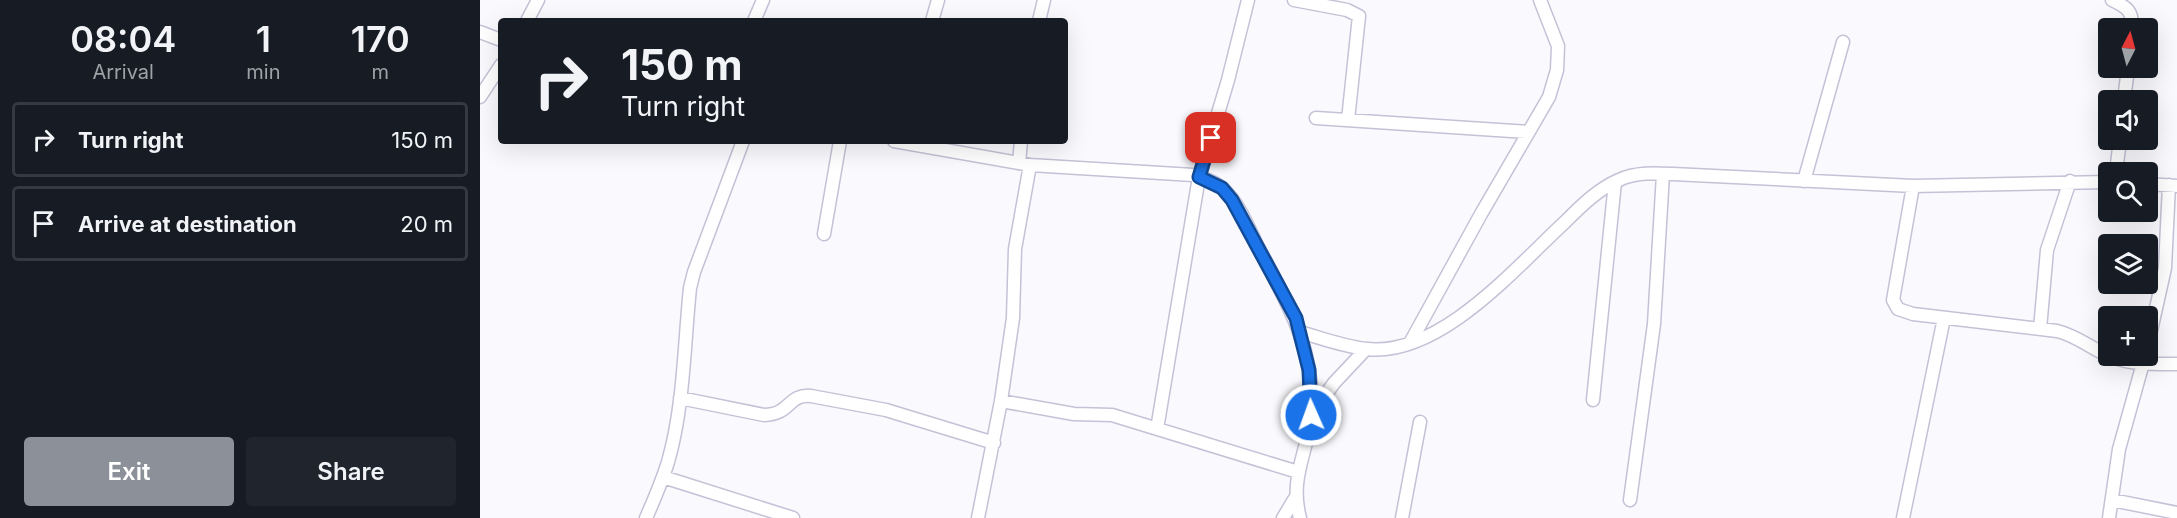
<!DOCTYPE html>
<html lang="en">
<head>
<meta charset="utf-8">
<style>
	:root { --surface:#171b24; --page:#20242c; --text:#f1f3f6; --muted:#9ea1a6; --line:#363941; --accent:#8c9099 }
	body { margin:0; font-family:Inter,sans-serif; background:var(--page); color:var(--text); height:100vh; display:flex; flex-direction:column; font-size:22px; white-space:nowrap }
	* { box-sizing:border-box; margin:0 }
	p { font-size:20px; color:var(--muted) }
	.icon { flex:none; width:33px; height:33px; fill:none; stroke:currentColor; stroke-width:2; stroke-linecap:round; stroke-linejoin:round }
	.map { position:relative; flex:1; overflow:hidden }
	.panel { display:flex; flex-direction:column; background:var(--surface); width:480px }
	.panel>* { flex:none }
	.top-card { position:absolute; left:18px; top:18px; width:570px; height:126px; border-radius:6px; box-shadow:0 6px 24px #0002; background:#171b24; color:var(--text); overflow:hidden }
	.needle { width:39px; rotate:6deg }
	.tools { position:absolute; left:1618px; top:18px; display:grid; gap:12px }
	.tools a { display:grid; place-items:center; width:60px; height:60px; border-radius:6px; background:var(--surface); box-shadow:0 6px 24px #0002; font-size:30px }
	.pin { position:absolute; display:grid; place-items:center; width:51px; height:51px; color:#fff; margin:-26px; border-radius:12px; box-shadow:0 3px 9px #0006 }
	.me { position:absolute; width:66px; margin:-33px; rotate:358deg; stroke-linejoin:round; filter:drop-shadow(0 0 4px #0008) }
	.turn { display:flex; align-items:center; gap:21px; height:126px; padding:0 24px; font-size:27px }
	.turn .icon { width:78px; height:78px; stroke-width:2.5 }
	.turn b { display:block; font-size:42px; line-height:51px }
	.eta { display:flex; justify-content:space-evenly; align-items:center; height:102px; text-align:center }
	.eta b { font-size:36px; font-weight:600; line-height:42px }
	.cta { display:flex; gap:12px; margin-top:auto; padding:12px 24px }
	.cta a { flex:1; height:69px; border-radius:6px; background:var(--accent); color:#fff; font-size:24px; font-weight:600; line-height:69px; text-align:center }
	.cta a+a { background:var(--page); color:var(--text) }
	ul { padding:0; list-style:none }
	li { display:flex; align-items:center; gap:18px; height:75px; margin:0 12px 9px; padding:0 12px; border:3px solid var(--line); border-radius:6px }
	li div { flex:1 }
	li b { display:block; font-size:22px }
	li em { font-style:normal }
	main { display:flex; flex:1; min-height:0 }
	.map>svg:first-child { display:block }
</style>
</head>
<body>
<main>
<section class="panel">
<div class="eta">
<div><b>08:04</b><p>Arrival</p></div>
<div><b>1</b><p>min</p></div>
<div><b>170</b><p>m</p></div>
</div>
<ul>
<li><svg class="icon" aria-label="right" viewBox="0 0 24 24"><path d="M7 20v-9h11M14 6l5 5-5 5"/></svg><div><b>Turn right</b></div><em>150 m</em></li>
<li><svg class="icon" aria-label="arrive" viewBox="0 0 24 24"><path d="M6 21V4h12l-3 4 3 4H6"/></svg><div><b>Arrive at destination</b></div><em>20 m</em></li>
</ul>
<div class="cta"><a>Exit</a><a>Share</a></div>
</section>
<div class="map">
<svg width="1697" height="518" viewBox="0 0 1697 518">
	<rect width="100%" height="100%" fill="#fafafe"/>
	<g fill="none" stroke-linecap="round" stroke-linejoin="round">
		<defs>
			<path id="minor" d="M814,0L867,10L879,16L868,120
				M1632,0C1647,7 1653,11 1652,28
				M47,21L58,0
				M274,21L283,0
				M452,21L458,0
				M559,21L564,0
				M0,32L21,40
				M0,97L21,65
				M1644,100L1648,68
				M836,118L1048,132
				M414,141L550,165L713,175C723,178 734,181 742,188C759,203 768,227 778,247C807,302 836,350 831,415C828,453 809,477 820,518
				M539,163L541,141
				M1636,172L1640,140
				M1324,181L1363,42
				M1668,184L1697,186
				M1433,186L1413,300L1418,309L1433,314L1577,331C1598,336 1613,350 1632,357C1653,365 1675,364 1697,364
				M344,234L360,141
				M1560,329L1567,250L1590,181
				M820,332C841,338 865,347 887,349C960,357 1036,267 1085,222C1101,206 1118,189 1139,180C1155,172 1175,173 1193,174L1433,186L1629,182
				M930,343L1001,214L1069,97L1077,70L1078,46L1060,0
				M1668,344L1685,268L1689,185
				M200,398L284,415C312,414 307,394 331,396L406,410L514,443
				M1113,400L1135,182
				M521,401L594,414L632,415L818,472
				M831,415L854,383L886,349
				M677,429L719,177L748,80L768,0
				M183,477L313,518
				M1150,500L1174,324L1183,174
				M1632,500L1697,513
				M166,518C174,500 182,481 188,462C204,406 204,346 210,288L214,272L263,141
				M498,518L521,401L533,318L535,249L550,165
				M803,518L815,498
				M922,518L940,422
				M1423,518L1464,318
				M1629,518L1639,449L1665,356"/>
		</defs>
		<use href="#minor" stroke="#c3c2d6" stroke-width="15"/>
		<use href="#minor" stroke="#fff" stroke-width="12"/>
	</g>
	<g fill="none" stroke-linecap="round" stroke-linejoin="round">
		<defs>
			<path id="route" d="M731,138L719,177L742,188L752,200L816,318L829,370L831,415"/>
		</defs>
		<use href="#route" stroke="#114b97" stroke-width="15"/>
		<use href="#route" stroke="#1a73e8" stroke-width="10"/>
	</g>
</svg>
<div class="tools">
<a><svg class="needle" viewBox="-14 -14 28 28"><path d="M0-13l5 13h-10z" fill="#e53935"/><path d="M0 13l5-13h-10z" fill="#9ea1a6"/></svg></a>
<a><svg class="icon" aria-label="sound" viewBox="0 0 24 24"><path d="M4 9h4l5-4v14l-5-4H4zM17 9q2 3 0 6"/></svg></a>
<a><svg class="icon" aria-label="search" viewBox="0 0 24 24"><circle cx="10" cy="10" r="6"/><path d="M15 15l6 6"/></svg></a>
<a><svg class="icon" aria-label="layers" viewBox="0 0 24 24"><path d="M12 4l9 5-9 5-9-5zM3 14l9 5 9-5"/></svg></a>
<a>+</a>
</div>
<div class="pin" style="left:731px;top:138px;background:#d93025"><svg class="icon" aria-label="arrive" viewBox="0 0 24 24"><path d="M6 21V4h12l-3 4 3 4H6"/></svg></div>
<svg class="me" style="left:831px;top:415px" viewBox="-20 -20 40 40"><circle r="17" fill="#1a73e8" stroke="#fff" stroke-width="3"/><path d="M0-11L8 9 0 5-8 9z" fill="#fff"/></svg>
<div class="top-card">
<div class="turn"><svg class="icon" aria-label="right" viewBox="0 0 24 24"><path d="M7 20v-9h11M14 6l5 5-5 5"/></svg><div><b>150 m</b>Turn right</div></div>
</div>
</div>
</main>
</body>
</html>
